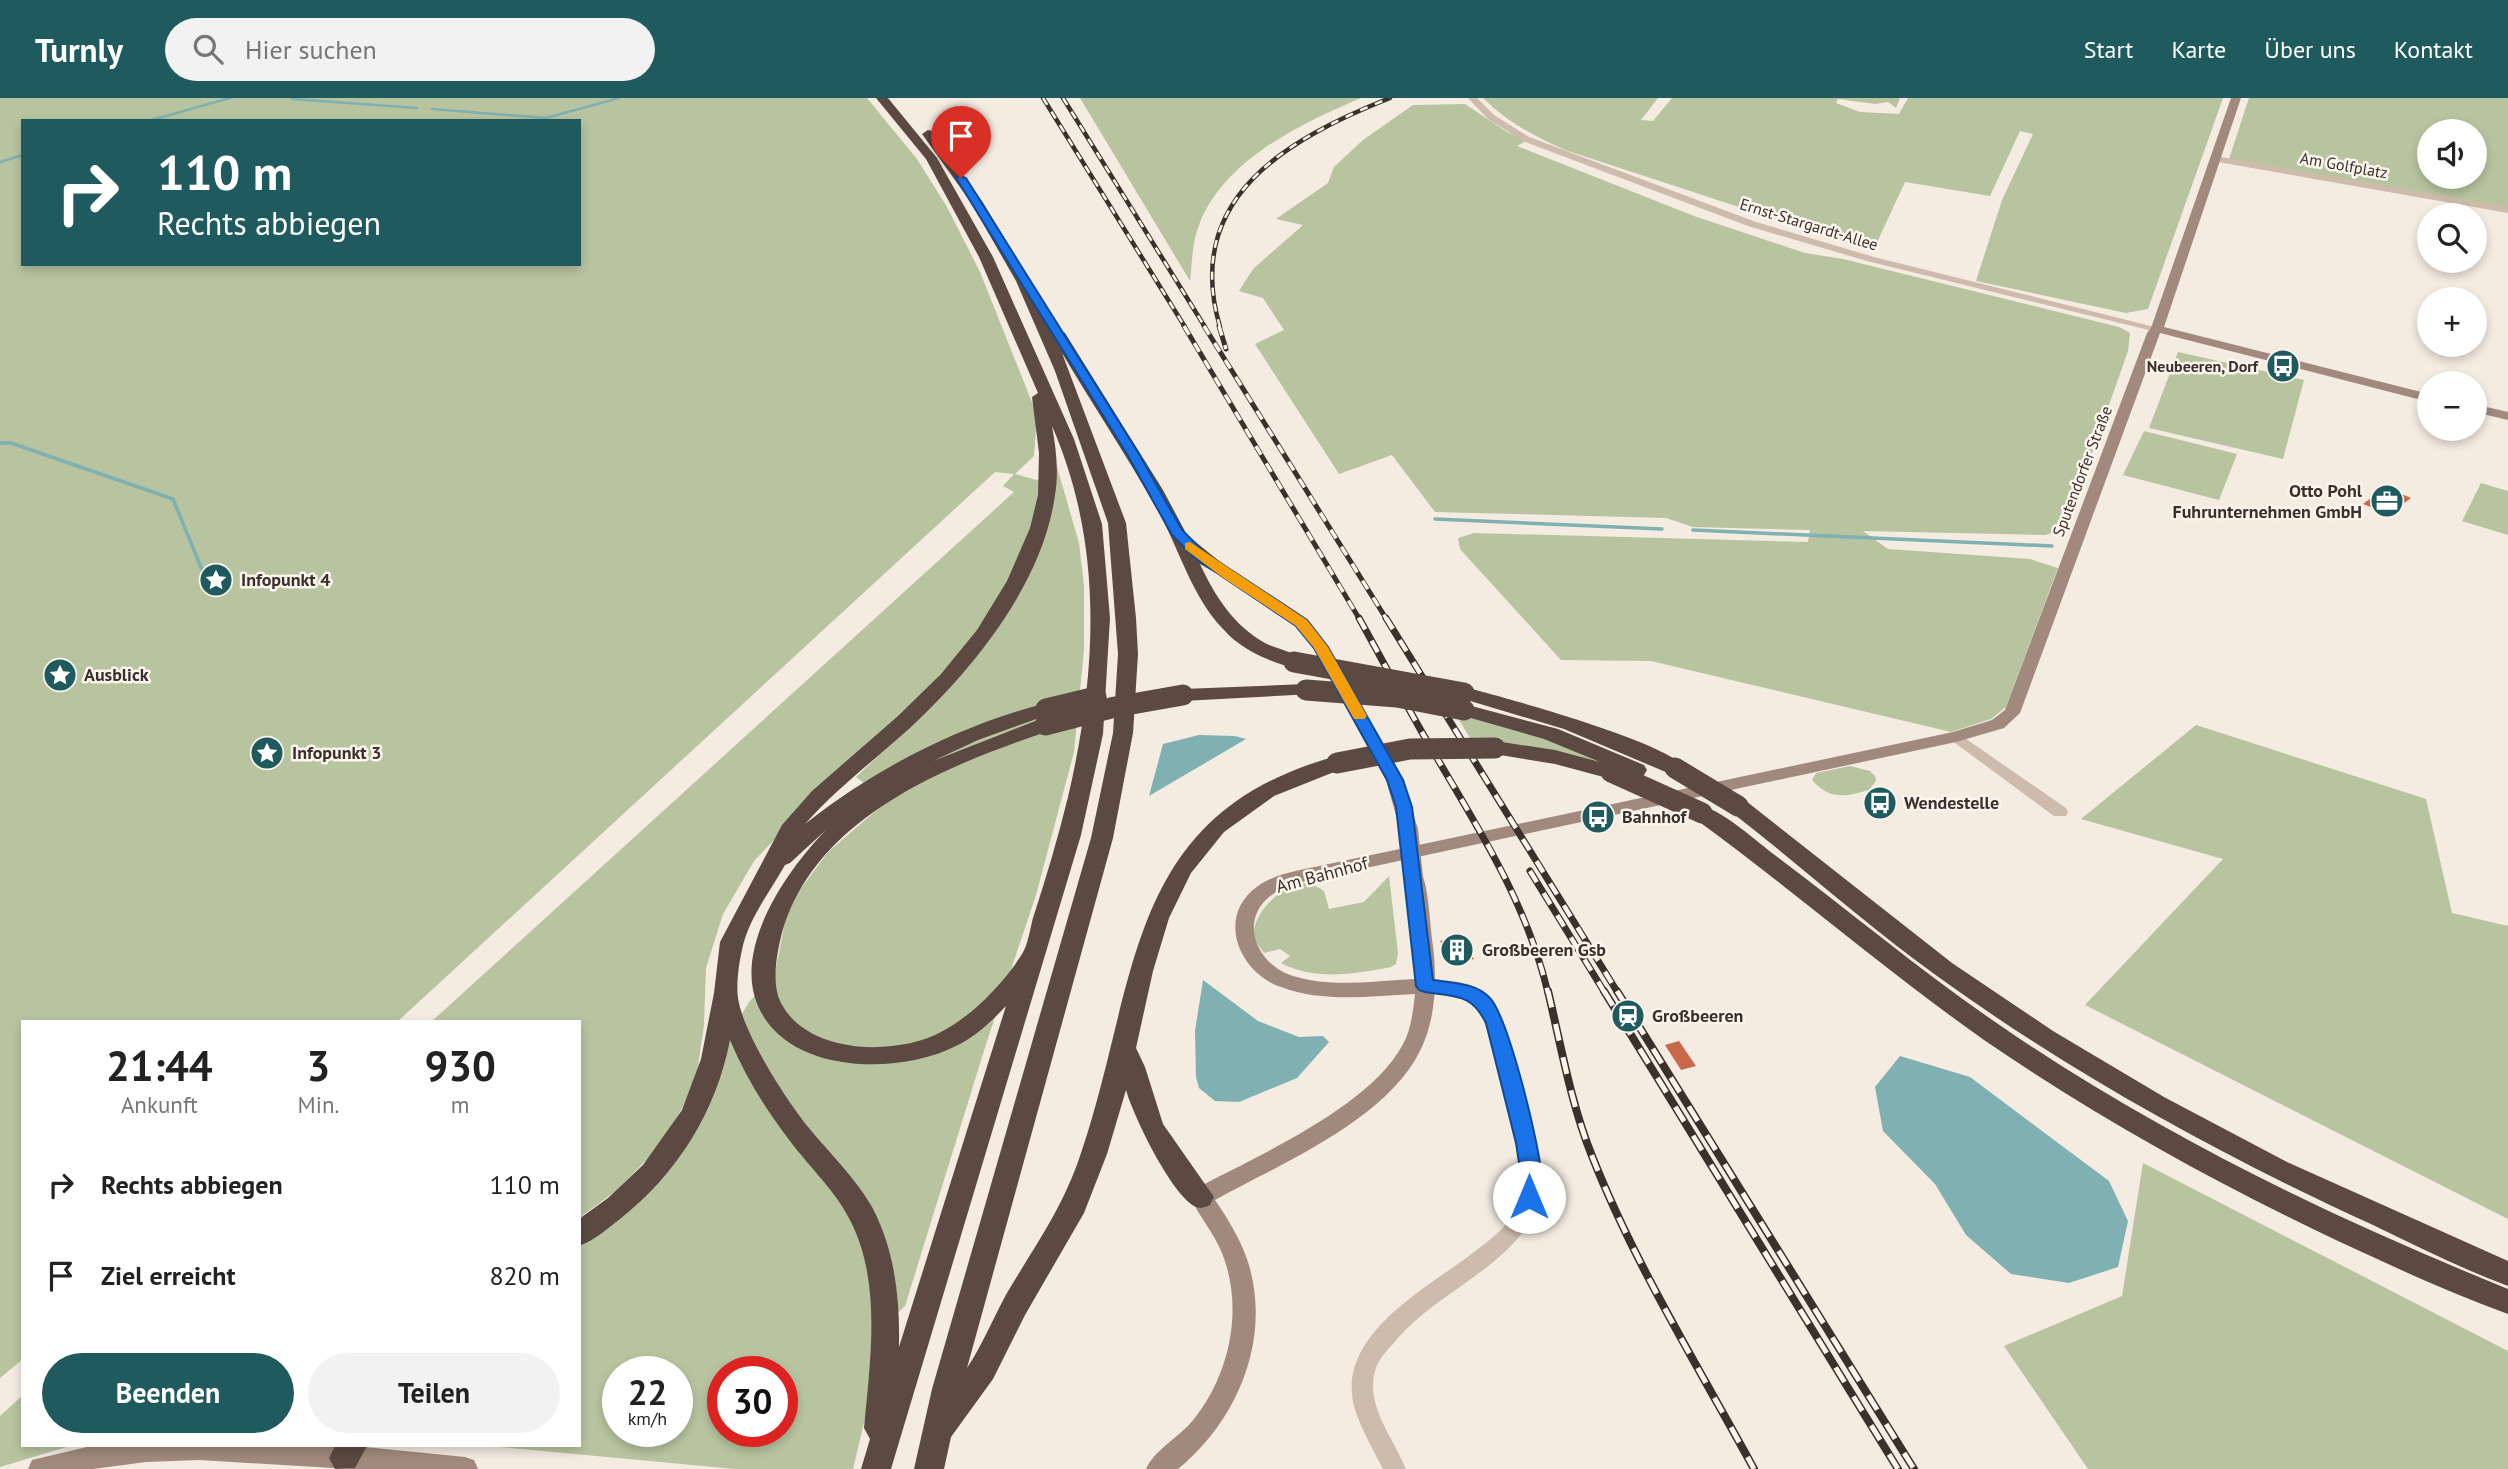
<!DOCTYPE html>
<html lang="de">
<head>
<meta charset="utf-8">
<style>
	:root { --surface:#fff; --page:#f2f2f2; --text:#222; --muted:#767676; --accent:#1f5a5e }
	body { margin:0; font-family:"PT Sans",sans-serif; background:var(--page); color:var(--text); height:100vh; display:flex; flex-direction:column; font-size:26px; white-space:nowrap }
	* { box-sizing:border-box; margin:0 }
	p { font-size:23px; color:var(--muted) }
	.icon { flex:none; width:38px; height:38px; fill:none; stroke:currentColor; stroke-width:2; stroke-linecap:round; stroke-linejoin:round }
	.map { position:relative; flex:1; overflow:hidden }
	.side { position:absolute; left:21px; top:922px; width:560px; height:427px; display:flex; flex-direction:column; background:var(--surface); border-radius:0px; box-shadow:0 4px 10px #0003 }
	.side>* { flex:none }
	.guide { position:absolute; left:21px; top:21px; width:560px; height:147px; border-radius:0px; box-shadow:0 4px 10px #0003; background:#1f5a5e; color:#fff; overflow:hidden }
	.controls { position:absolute; left:2417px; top:21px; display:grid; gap:14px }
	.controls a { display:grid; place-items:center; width:70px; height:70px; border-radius:50%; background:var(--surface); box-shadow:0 4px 10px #0003; font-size:35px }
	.speed { position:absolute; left:602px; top:1258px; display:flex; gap:14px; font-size:35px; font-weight:700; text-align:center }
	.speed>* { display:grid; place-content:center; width:91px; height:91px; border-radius:50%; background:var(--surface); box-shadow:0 4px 10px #0003; line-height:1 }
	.speed small { font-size:18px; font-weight:400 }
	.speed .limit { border:10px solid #d22; background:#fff; color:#111 }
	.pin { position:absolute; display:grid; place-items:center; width:60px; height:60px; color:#fff; margin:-72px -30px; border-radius:50% 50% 50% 0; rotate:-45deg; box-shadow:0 0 7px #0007 }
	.pin .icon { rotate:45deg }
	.me { position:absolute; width:77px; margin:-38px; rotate:0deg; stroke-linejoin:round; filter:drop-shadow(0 0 5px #0008) }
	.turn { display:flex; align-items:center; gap:24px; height:147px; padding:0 21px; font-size:32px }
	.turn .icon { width:91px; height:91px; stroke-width:2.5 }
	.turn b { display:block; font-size:49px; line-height:60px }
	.eta { display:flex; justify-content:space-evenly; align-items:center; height:119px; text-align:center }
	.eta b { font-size:42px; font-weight:800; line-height:49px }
	.button { display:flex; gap:14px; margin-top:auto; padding:14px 21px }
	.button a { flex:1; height:80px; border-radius:42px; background:var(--accent); color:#fff; font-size:28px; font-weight:800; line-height:80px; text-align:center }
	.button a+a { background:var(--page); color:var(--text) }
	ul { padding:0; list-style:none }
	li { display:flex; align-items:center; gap:21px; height:91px; padding:0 21px }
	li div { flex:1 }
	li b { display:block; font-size:26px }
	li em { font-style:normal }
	header { display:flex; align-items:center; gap:42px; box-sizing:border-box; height:98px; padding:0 35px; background:var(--accent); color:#fff }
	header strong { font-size:33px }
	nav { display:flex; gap:38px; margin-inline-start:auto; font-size:24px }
	.search { width:490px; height:63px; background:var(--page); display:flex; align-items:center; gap:18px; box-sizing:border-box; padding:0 24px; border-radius:38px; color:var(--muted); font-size:26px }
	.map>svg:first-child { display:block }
</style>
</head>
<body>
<header>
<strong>Turnly</strong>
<div class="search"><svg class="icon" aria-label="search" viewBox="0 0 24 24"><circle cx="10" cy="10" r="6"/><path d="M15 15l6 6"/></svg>Hier suchen</div>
<nav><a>Start</a><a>Karte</a><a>Über uns</a><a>Kontakt</a></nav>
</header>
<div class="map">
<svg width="2508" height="1371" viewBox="0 0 2508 1371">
	<rect width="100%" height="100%" fill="#f4ebe1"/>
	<path fill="#b8c4a0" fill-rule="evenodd" d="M0,0H867L917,61L947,109L980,174L1037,317L1034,358L1015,376L1040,383L1035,422L1010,482L975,538L916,604L804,710L754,763L723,816L706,870L704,927L695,989L658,1050L617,1092L579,1120V924H431L1014,394L1003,388L1014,376L995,374L397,924H23V1261L0,1280ZM23,23H579V166H23Z
		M1080,0H1361C1300,26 1221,63 1198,130C1192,146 1192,167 1190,183Z
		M1483,0H1658L1641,22L1653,23L1672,0H1900L1896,10L1888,4L1875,6L1838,1L1836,5L1860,14L1899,16L1908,0H2223L2148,211L2126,215L1976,183L2002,102L2033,36L2020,33L1990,98L1905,84L1873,153L1565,52C1534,38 1507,24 1483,0Z
		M2249,0H2508V110L2229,61ZM2429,33H2474V79H2429Z
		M1465,6L1507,34L1526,43L1517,48L1694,118L1805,155L1843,161L2119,229L2130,235L2128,253L2066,429L2046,437L1863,433L1888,451L2030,461L2058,470L2006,609L1991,621L1951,634L1651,563L1561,562L1460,451L1458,440L1474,435L1808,444L1810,432L1693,429L1666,420L1435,414L1392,357L1339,376L1255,246L1284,232L1263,200L1239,193L1253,171L1303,127L1276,121L1328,85L1334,69L1363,42L1413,7Z
		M2178,254L2304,282L2283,361L2149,330Z
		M2144,333L2237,356L2219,402L2123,377Z
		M1055,362L1079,445L1084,488V552L1074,654L1036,797L987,943L905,1208L876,1235L872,1291L853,1371H735L490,1348H579V1147L621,1118L749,904L775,875L788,808L828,754L887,703L856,679L932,607L1016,500ZM618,1274H677V1334H618ZM723,1274H782V1334H723Z
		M2481,385L2508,393V437L2462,423Z
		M1456,617H1465L1549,641L1608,667L1558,653L1470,640Z
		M2196,627L2426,701L2452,815L2508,828V1121L2085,907L2223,761L2081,721Z
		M1850,668L1870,673L1875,678L1876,683L1869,692C1844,699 1830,702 1812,682L1816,675Z
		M1389,778L1398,855L1396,866L1391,869C1355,876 1314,883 1281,865L1290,858L1280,851L1264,855C1260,849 1254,843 1254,835C1254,815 1279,791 1297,786C1307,783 1316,788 1324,793L1329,811L1364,804Z
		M2143,1065L2508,1253V1371H2088L2004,1248L2122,1198Z
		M23,1297V1348H70L0,1369V1318Z"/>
	<path fill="#7fb0b2" d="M1199,637L1235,638L1246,641L1149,698L1163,646Z
		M1203,882L1258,923L1299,939L1323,938L1329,944L1297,980L1239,1004L1215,1003L1199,990L1196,979L1195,933Z
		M1900,958L1970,979L2109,1083L2128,1123L2118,1169L2069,1185L2011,1176L1966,1137L1935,1086L1883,1033L1875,989Z"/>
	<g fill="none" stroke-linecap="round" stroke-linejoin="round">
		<path stroke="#7fb0b2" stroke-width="2.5" d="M292,1L417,10
			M432,11L546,20L619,0
			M148,23L230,0
			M0,64L23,57"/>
		<path stroke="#7fb0b2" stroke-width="3.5" d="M0,345H11L173,401L205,479
			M1435,421L1662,431
			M1693,432L2052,448"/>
	</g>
	<path fill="#c8694b" d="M2385,389L2411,400L2389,416L2363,406Z
		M1461,838L1474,861L1453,866L1440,843Z
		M1679,943L1696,968L1681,972L1665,947Z"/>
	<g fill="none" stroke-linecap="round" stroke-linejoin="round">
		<path fill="#cdbbac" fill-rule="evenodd" d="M1468,0H1477L1494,17L1529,39L1756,124L1874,159L2163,231L2157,234L1867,163L1748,128L1523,43L1488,21Z
			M2215,58L2508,109V115L2212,63L2210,61Z
			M1956,634L2066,710L2068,714L2066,718H2054L1951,642L1948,639Z
			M1425,881C1445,882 1476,882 1490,900C1511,925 1540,1047 1542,1083C1543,1096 1538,1111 1531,1123C1497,1176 1432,1197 1393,1246C1387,1252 1381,1259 1377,1267C1362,1304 1393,1339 1406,1371H1383C1373,1351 1360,1330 1354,1308C1336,1236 1428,1190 1474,1154C1490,1142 1510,1127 1518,1108C1533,1071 1495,955 1481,916C1467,891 1442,900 1419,893L1416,888L1419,883Z"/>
		<path fill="#a18a7d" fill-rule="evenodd" d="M2231,0H2241L2164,229L2429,296V304L2160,235L2020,615L2004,630L1956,644L1324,779C1305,784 1284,786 1269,799C1238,825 1259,868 1293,878C1332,890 1375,883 1415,881L1405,779L1407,774H1421C1429,789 1430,830 1433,848C1437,883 1436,921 1420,953C1385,1023 1280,1066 1215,1102C1228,1121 1241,1142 1248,1164C1272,1240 1238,1322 1178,1371H1146C1155,1351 1180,1339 1194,1321C1230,1276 1244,1210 1222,1155C1214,1135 1199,1118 1190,1099L1193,1092C1255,1059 1368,1010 1402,948C1411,933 1413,913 1415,896C1370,898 1323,905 1281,889C1239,875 1215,818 1258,788C1276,775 1302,772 1324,767L1953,634L1992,622L2005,612L2147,235L2151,230Z
			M2474,306L2508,314V322L2474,314Z
			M1226,471L1307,522L1326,546L1404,682L1418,732L1415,736H1403L1400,732L1386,682L1313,550L1295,528L1221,479L1218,476Z
			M91,1348H355L465,1359L474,1362L478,1371H350L199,1362L146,1364L93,1371H28L32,1362Z"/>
		<path fill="#5c4a42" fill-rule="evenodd" d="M876,0H888L937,60L993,159L1074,341L1102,426L1110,520L1103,636L1081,737L891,1371H861L870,1341L864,1330C870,1264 882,1186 851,1124C836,1093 810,1070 790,1043C766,1012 745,978 730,942C716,1014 677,1076 620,1121C607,1131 595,1142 579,1148V1121L608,1100L643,1067L682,1012L701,961L714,895L720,844L782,727L812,693L898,618L941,576L977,532L1007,483L1030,430L1038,397L1039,355L1032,299L1038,295L979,159L926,61ZM1052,328C1104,447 1097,575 1068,699C1058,740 1046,780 1033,820C1030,831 1028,847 1022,856C1004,885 972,918 941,934C896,958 808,957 781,905C772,888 776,861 780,843C808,721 947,667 1052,632L1055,627L1052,622H1038L933,663L978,642L1053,615L1056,611L1053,607L1046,605C958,628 876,670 805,726C837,690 876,661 911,629C974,570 1043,485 1055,397C1059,374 1056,350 1052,328ZM828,730C789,769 732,849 758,908C788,977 899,977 956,948C975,939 991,924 1006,908L899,1249C900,1201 895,1152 872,1109C855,1079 830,1056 809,1030C786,1002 743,935 738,900C736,886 739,865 742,852C748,821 770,794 785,767L790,765Z
			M928,32L932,33L982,103L1037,194L1052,233L1058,231L1065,235L1163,392L1187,437L1235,476L1226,481L1200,466C1215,498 1233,527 1265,545C1276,551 1296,554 1304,564L1294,570C1268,563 1242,552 1224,532C1192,499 1181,455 1159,415C1129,361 1094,309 1062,255L1126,425L1136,520L1138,556L1133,635L1113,740L967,1270C983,1246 993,1220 1007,1195C1036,1146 1063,1110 1081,1055C1140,882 1123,716 1337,658L1344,660L1347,665L1344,670L1274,698L1224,734L1191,775L1169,820L1153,873L1136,950L1145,969L1163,1026L1214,1099L1210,1107C1208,1108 1202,1110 1200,1110C1176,1108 1132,1015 1126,992L1107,1056L1084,1115L1025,1217L993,1281L951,1339L944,1371H914L932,1291L1091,740L1113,635L1118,556L1108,425L1055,273L1016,183L970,103L922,36Z
			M1306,586L1313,588L1316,592L1313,596L1183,603L1176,601L1173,597L1176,593L1183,591Z
			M1464,589C1500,598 1670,645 1685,670L1682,675H1668L1564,631L1457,599L1454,595L1457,591Z
			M1464,606L1558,631L1644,667L1647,672L1644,677L1637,679L1621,673L1618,679L1611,681L1555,666L1488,655L1485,650L1488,645L1495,643L1555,652L1600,664L1544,641L1457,616L1454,612L1457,608Z
			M1738,701L1746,703L1952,865L2053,933L2164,999L2287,1064L2508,1163V1188C2462,1171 2417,1148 2373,1127C2220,1057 2074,977 1937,878C1866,827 1800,767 1730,713L1727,708L1730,703Z
			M1702,708C1725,714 1756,743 1776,758C1851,814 1923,875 2001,928C2158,1036 2331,1119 2508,1191V1216C2450,1195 2394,1169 2338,1143C2215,1085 2096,1019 1984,942C1885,872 1793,792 1694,720L1691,715L1694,710Z
			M335,1348H367L355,1370L335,1371L329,1360Z"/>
		<defs>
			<path id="rail-far3" d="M1043,0L1185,229
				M1063,0L1205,229
				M1220,229C1182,100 1287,41 1390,0"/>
			<path id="rail-far2" d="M1184,228L1360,522
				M1204,228L1387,522
				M1219,228L1226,251"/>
			<path id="rail-far1" d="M1359,520C1384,565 1408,611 1434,655C1480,733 1527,806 1548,895
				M1386,520L1618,895
				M1530,773L1605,895"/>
			<path id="rail" d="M1548,893C1561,948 1571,1006 1592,1058C1635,1167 1698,1268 1754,1371
				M1604,893L1898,1371
				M1617,893L1914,1371"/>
		</defs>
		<use href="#rail-far3" stroke="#3b302b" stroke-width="4.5"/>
		<use href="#rail-far2" stroke="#3b302b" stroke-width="5"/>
		<use href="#rail-far1" stroke="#3b302b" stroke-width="7"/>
		<use href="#rail" stroke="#3b302b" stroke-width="8"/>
		<use href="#rail-far3" stroke="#fbf5ee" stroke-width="2.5" stroke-dasharray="8" stroke-linecap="butt"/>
		<use href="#rail-far2" stroke="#fbf5ee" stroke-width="3.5" stroke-dasharray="10" stroke-linecap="butt"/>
		<use href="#rail-far1" stroke="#fbf5ee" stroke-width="4.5" stroke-dasharray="13" stroke-linecap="butt"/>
		<use href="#rail" stroke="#fbf5ee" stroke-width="5" stroke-dasharray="17" stroke-linecap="butt"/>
		<path stroke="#a18a7d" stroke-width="18" d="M1409,732L1414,779"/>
		<path stroke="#5c4a42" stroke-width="21" d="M1294,564L1464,595
			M1306,592L1397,599L1464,612
			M1046,611L1096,599
			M1045,627L1115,609L1183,597
			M1337,665L1410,651L1495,650
			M1675,670L1738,708
			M1611,674L1702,715"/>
	</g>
	<path fill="#1a73e8" stroke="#114b97" stroke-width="2" d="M958,78L966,80L1139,356L1182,432L1204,454L1307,522L1328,549L1355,597L1403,682L1412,709L1433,882C1453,885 1475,885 1489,899C1508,917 1542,1055 1542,1084C1542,1091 1539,1099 1536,1105L1529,1107L1522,1105L1519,1099L1522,1084L1516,1045L1486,925C1471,895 1455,899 1425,894L1419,892L1416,888L1396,709L1387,682L1340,597L1314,550L1296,528L1195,460L1172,437L1127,356L956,80Z"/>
	<path fill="#f59e0b" d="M1190,444L1307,522L1328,549L1367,618L1364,621H1354L1314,550L1296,528L1222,479L1185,451V445Z"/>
	<defs>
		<symbol id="bus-disc" viewBox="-11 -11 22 22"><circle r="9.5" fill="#1f5a5e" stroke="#fbf5ee"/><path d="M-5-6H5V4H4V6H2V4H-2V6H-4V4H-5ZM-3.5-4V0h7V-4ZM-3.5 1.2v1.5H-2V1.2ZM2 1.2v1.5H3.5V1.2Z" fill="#fff"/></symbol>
		<symbol id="office-disc" viewBox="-11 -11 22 22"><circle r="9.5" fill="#1f5a5e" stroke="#fbf5ee"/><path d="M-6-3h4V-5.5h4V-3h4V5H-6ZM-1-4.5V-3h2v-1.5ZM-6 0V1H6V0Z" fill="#fff"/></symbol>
		<symbol id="sight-disc" viewBox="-11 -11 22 22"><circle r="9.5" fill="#1f5a5e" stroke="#fbf5ee"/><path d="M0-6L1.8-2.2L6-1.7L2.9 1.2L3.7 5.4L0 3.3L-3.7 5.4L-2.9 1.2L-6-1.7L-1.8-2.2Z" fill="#fff"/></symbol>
		<symbol id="building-disc" viewBox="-11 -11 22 22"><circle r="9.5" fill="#1f5a5e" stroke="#fbf5ee"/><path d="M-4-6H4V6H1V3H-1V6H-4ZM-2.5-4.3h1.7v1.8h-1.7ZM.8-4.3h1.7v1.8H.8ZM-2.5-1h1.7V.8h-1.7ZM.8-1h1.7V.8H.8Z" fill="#fff"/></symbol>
		<symbol id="station-disc" viewBox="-11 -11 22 22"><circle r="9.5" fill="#1f5a5e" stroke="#fbf5ee"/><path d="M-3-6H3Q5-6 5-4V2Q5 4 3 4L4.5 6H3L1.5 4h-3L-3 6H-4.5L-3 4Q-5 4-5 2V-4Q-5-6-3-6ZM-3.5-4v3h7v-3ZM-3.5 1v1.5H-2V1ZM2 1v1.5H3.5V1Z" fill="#fff"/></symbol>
	</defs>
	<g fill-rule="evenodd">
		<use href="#bus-disc" x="2264" y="249" width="38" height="38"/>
		<use href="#office-disc" x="2368" y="384" width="38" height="38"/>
		<use href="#sight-disc" x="197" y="463" width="38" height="38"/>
		<use href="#sight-disc" x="41" y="558" width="38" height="38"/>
		<use href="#sight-disc" x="248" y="636" width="38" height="38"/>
		<use href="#bus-disc" x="1861" y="686" width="38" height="38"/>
		<use href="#bus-disc" x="1579" y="700" width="38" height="38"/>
		<use href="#building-disc" x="1438" y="833" width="38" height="38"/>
		<use href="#station-disc" x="1609" y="899" width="38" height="38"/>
	</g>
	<g text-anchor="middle" stroke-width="5" stroke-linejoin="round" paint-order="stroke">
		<g font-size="16" fill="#3b302b" stroke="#fbf5ee">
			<text transform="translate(2344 67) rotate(10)" y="6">Am Golfplatz</text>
			<text transform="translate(1809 126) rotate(17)" y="6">Ernst-Stargardt-Allee</text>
			<text transform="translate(2082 373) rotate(-69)" y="6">Sputendorfer Straße</text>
		</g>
		<g font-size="16" font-weight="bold" fill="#3b302b" stroke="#fbf5ee" text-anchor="end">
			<text x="2258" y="274">Neubeeren, Dorf</text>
		</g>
		<g font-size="18" font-weight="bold" fill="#3b302b" stroke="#fbf5ee" text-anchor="start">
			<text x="2362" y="399" text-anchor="end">Otto Pohl<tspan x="2362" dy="21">Fuhrunternehmen GmbH</tspan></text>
			<text x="241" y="488">Infopunkt 4</text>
			<text x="84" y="583">Ausblick</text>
			<text x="292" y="661">Infopunkt 3</text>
			<text x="1904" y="711">Wendestelle</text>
			<text x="1622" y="725">Bahnhof</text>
			<text x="1482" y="858">Großbeeren Gsb</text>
			<text x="1652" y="924">Großbeeren</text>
		</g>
		<g font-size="18" fill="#3b302b" stroke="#fbf5ee">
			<text transform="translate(1322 777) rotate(-15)" y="6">Am Bahnhof</text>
		</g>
	</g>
</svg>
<div class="controls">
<a><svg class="icon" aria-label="sound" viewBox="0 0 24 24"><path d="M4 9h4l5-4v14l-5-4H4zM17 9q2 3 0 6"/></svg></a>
<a><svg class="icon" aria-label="search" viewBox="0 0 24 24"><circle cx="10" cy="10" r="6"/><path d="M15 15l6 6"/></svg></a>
<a>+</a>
<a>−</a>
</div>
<div class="speed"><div>22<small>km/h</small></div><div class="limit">30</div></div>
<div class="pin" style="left:961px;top:80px;background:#d93025"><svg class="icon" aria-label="arrive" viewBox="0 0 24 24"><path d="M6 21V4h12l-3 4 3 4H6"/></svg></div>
<svg class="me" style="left:1529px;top:1099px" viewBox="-20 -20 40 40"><circle r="19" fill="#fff"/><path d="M0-13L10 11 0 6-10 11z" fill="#1a73e8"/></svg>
<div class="guide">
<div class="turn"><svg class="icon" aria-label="right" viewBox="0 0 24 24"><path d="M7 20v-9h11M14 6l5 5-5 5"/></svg><div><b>110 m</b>Rechts abbiegen</div></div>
</div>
<section class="side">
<div class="eta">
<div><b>21:44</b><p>Ankunft</p></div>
<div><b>3</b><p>Min.</p></div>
<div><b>930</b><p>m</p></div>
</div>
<ul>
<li><svg class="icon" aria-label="right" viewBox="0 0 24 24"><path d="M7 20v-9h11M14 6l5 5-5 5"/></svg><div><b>Rechts abbiegen</b></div><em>110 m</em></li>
<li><svg class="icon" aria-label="arrive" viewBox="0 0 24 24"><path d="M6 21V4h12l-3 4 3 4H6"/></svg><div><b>Ziel erreicht</b></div><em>820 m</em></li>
</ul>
<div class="button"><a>Beenden</a><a>Teilen</a></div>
</section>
</div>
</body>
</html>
